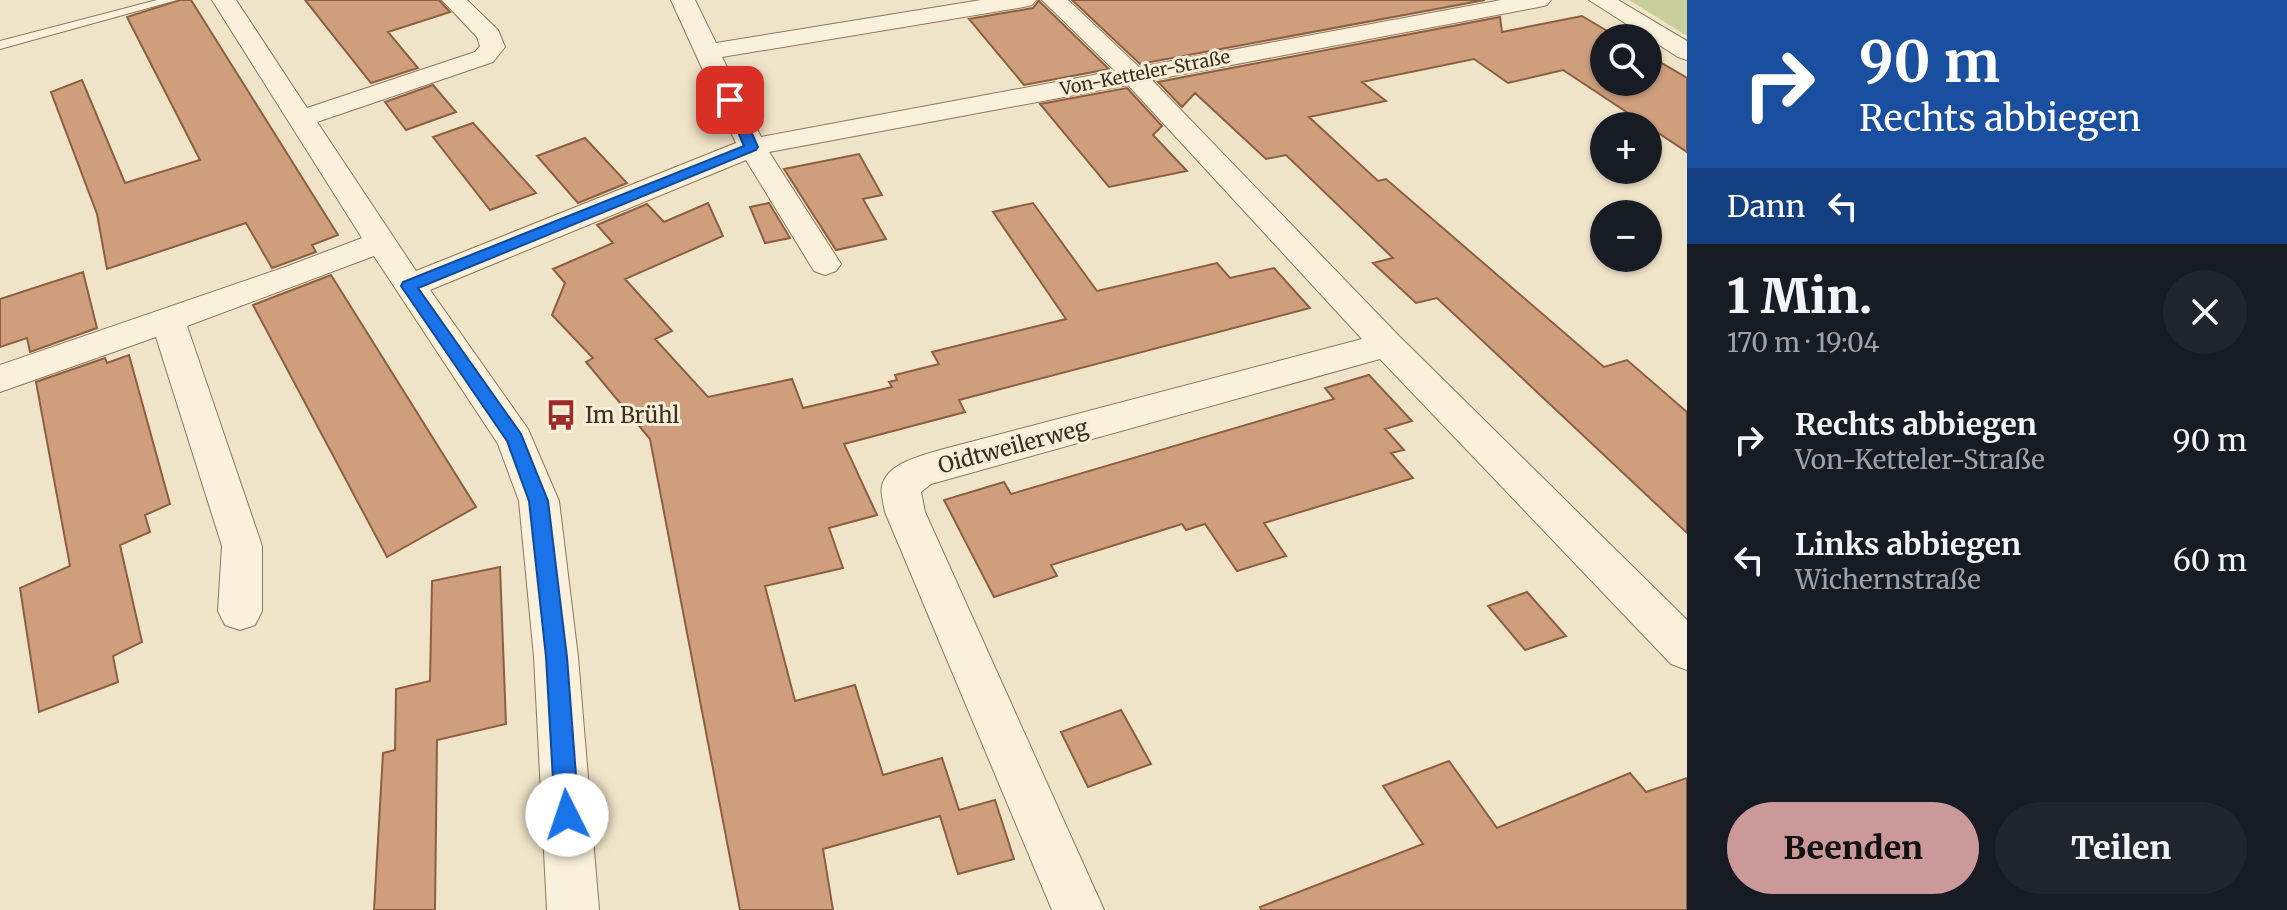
<!DOCTYPE html>
<html lang="de">
<head>
<meta charset="utf-8">
<style>
	:root { --surface:#171b24; --page:#20242c; --text:#f1f3f6; --muted:#9ea1a6; --accent:#cc999b }
	body { margin:0; font-family:Merriweather,serif; background:var(--page); color:var(--text); height:100vh; display:flex; flex-direction:column; font-size:30px; white-space:nowrap }
	* { box-sizing:border-box; margin:0 }
	p { font-size:26px; color:var(--muted) }
	.icon { flex:none; width:44px; height:44px; fill:none; stroke:currentColor; stroke-width:2; stroke-linecap:round; stroke-linejoin:round }
	.map { position:relative; flex:1; overflow:hidden }
	.details { display:flex; flex-direction:column; background:var(--surface); width:600px }
	.details>* { flex:none }
	.guide { background:#1a4fa0; color:#fff; overflow:hidden }
	.buttons { position:absolute; left:1590px; top:24px; display:grid; gap:16px }
	.buttons a { display:grid; place-items:center; width:72px; height:72px; border-radius:50%; background:var(--surface); box-shadow:0 2px 6px #0004; font-size:40px }
	.pin { position:absolute; display:grid; place-items:center; width:68px; height:68px; color:#fff; margin:-34px; border-radius:16px; box-shadow:0 4px 12px #0006 }
	.me { position:absolute; width:88px; margin:-44px; rotate:356deg; stroke-linejoin:round; filter:drop-shadow(0 0 6px #0008) }
	.turn { display:flex; align-items:center; gap:28px; height:168px; padding:0 40px; font-size:36px }
	.turn .icon { width:104px; height:104px; stroke-width:2.5 }
	.turn b { display:block; font-size:56px; line-height:68px }
	.then { display:flex; align-items:center; height:76px; padding:0 40px; background:#0003; gap:16px; font-size:30px }
	.round { display:grid; place-items:center; flex:none; width:84px; height:84px; border-radius:42px; background:var(--page) }
	.head { display:flex; align-items:center; justify-content:space-between; height:136px; padding:0 40px }
	h1 { font-size:48px; font-weight:800; line-height:60px }
	.button { display:flex; gap:16px; margin-top:auto; padding:16px 40px }
	.button a { flex:1; height:92px; border-radius:48px; background:var(--accent); color:#111; font-size:32px; font-weight:800; line-height:92px; text-align:center }
	.button a+a { background:var(--page); color:var(--text) }
	ul { padding:0; list-style:none }
	li { display:flex; align-items:center; gap:24px; height:120px; padding:0 40px }
	li div { flex:1 }
	li b { display:block; font-size:30px }
	li em { font-style:normal }
	main { display:flex; flex:1; min-height:0 }
	.map>svg:first-child { display:block }
</style>
</head>
<body>
<main>
<div class="map">
<svg width="1687" height="910" viewBox="0 0 1687 910">
	<rect width="100%" height="100%" fill="#f0e4c8"/>
	<path fill="#c9cf9b" d="M1629,0H1687V36Z"/>
	<path fill="#cf9f7d" stroke="#8d5f41" stroke-width="2" d="M180,0H191L338,235L312,245L316,252L272,268L246,223L107,269L97,214L51,92L82,80L125,183L200,160L127,17Z
		M305,0H439L450,12L388,32L418,68L371,83Z
		M1039,0L1040,2L1109,69L1024,85L969,19L1033,8Z
		M1072,0H1485L1140,64Z
		M1582,16L1619,38H1604V82H1648V55L1687,78V152L1563,70L1508,83L1474,59L1362,82L1386,101L1309,117L1378,181L1386,179L1604,367L1627,360L1687,412V533L1437,298L1416,303L1373,263L1393,258L1286,155L1266,159L1195,93L1182,107L1158,82L1500,17L1502,32Z
		M433,85L456,112L406,130L385,102Z
		M1127,88L1162,126L1153,135L1187,171L1109,187L1040,104Z
		M473,123L536,193L490,210L433,137Z
		M585,138L627,183L578,203L537,156Z
		M859,154L882,195L863,199L886,239L836,250L784,169Z
		M708,203L723,236L625,279L672,331L655,339L708,397L792,379L803,408L892,387L889,382L897,380L895,375L939,364L932,352L1066,319L993,212L1033,203L1097,291L1217,263L1230,278L1274,268L1310,308L959,400L965,412L844,444L877,515L829,528L843,568L765,586L795,701L855,685L883,775L942,758L959,810L995,800L1014,859L958,874L940,816L823,849L833,910H740L650,439L586,362L593,358L552,315L565,283L553,269L613,243L597,225L647,204L664,222Z
		M769,203L790,238L765,243L750,207Z
		M83,272L97,328L30,352L27,338L0,347V299Z
		M331,275L476,507L387,557L253,305Z
		M129,355L170,504L145,515L150,532L120,545L142,642L113,656L118,682L39,712L20,588L70,566L36,382L105,358L107,363Z
		M1369,375L1412,421L1385,429L1404,450L1391,453L1413,478L1264,523L1286,556L1237,571L1205,524L1186,530L1182,524L1051,565L1057,576L994,597L944,500L1004,482L1011,494L1334,399L1325,388Z
		M500,567L506,724L437,740L435,910H374L383,753L395,750L396,689L430,681L432,581Z
		M1527,592L1566,636L1525,650L1488,606Z
		M1121,710L1151,764L1088,787L1061,732Z
		M1449,761L1497,828L1630,773L1646,792L1687,778V910H1261L1260,907L1423,844L1383,786Z"/>
	<g fill="none" stroke-linecap="round" stroke-linejoin="round">
		<defs>
			<path id="lane" d="M157,0H177L0,49V41Z"/>
			<path id="street" d="M212,0H236L307,108L475,52L480,46L477,37L442,0H467L498,30L505,47L493,62L317,122L416,271L736,143L671,0H695L716,43L981,0H1036L1032,5L1024,7L722,57L761,137L1115,71L1042,0H1068L1139,67L1501,0H1551L1547,5L1539,7L1152,80L1399,336L1687,620V670L1671,664L1380,359L931,484L921,492L925,512L1104,910H1052L885,512C884,505 880,493 882,486C887,463 921,456 940,450L1362,339L1128,85L769,152L841,264L836,271L825,275L814,271L746,160L430,290L528,429L559,501L578,657L599,910H547L534,657L519,501L498,444L374,256L187,326L262,546V611L255,625L240,630L225,625L218,611L222,546L156,337L0,392V365L288,266L362,238Z
				M1589,0H1618L1687,41V60L1678,57Z"/>
		</defs>
		<use href="#lane" stroke="#8d765c" stroke-width="2"/>
		<use href="#street" stroke="#8d765c" stroke-width="2"/>
		<use href="#lane" fill="#faf1dc" fill-rule="evenodd"/>
		<use href="#street" fill="#faf1dc" fill-rule="evenodd"/>
	</g>
	<path fill="#1a73e8" stroke="#114b97" stroke-width="2" d="M730,96L737,100L758,147L756,150L418,288L521,434L548,501L567,657L579,815L575,823L567,827L559,823L555,815L546,657L529,501L507,441L401,286L403,282L744,146L724,100Z"/>
	<defs>
		<symbol id="bus-bare" viewBox="-9 -9 18 18"><path d="M-5-6H5V4H4V6H2V4H-2V6H-4V4H-5ZM-3.5-4V0h7V-4ZM-3.5 1.2v1.5H-2V1.2ZM2 1.2v1.5H3.5V1.2Z" fill="#9e2a2b" stroke="#f7eed8" stroke-width="2.5" paint-order="stroke"/></symbol>
	</defs>
	<g fill-rule="evenodd">
		<use href="#bus-bare" x="539" y="393" width="44" height="44"/>
	</g>
	<g text-anchor="middle" stroke-width="6" stroke-linejoin="round" paint-order="stroke">
		<g font-size="18" fill="#3d2e20" stroke="#f7eed8">
			<text transform="translate(1145 73) rotate(-11)" y="6">Von-Ketteler-Straße</text>
		</g>
		<g font-size="22" fill="#3d2e20" stroke="#f7eed8" text-anchor="start">
			<text x="585" y="423">Im Brühl</text>
		</g>
		<g font-size="22" fill="#3d2e20" stroke="#f7eed8">
			<text transform="translate(1013 446) rotate(-15)" y="8">Oidtweilerweg</text>
		</g>
	</g>
</svg>
<div class="buttons">
<a><svg class="icon" aria-label="search" viewBox="0 0 24 24"><circle cx="10" cy="10" r="6"/><path d="M15 15l6 6"/></svg></a>
<a>+</a>
<a>−</a>
</div>
<div class="pin" style="left:730px;top:100px;background:#d93025"><svg class="icon" aria-label="arrive" viewBox="0 0 24 24"><path d="M6 21V4h12l-3 4 3 4H6"/></svg></div>
<svg class="me" style="left:567px;top:815px" viewBox="-20 -20 40 40"><circle r="19" fill="#fff"/><path d="M0-13L10 11 0 6-10 11z" fill="#1a73e8"/></svg>
</div>
<section class="details">
<div class="guide">
<div class="turn"><svg class="icon" aria-label="right" viewBox="0 0 24 24"><path d="M7 20v-9h11M14 6l5 5-5 5"/></svg><div><b>90 m</b>Rechts abbiegen</div></div>
<div class="then">Dann<svg class="icon" aria-label="left" viewBox="0 0 24 24"><path d="M17 20v-9H6M10 6l-5 5 5 5"/></svg></div>
</div>
<div class="head"><div><h1>1 Min.</h1><p>170 m · 19:04</p></div><a class="round"><svg class="icon" aria-label="close" viewBox="0 0 24 24"><path d="M6 6l12 12M18 6L6 18"/></svg></a></div>
<ul>
<li><svg class="icon" aria-label="right" viewBox="0 0 24 24"><path d="M7 20v-9h11M14 6l5 5-5 5"/></svg><div><b>Rechts abbiegen</b><p>Von-Ketteler-Straße</p></div><em>90 m</em></li>
<li><svg class="icon" aria-label="left" viewBox="0 0 24 24"><path d="M17 20v-9H6M10 6l-5 5 5 5"/></svg><div><b>Links abbiegen</b><p>Wichernstraße</p></div><em>60 m</em></li>
</ul>
<div class="button"><a>Beenden</a><a>Teilen</a></div>
</section>
</main>
</body>
</html>
